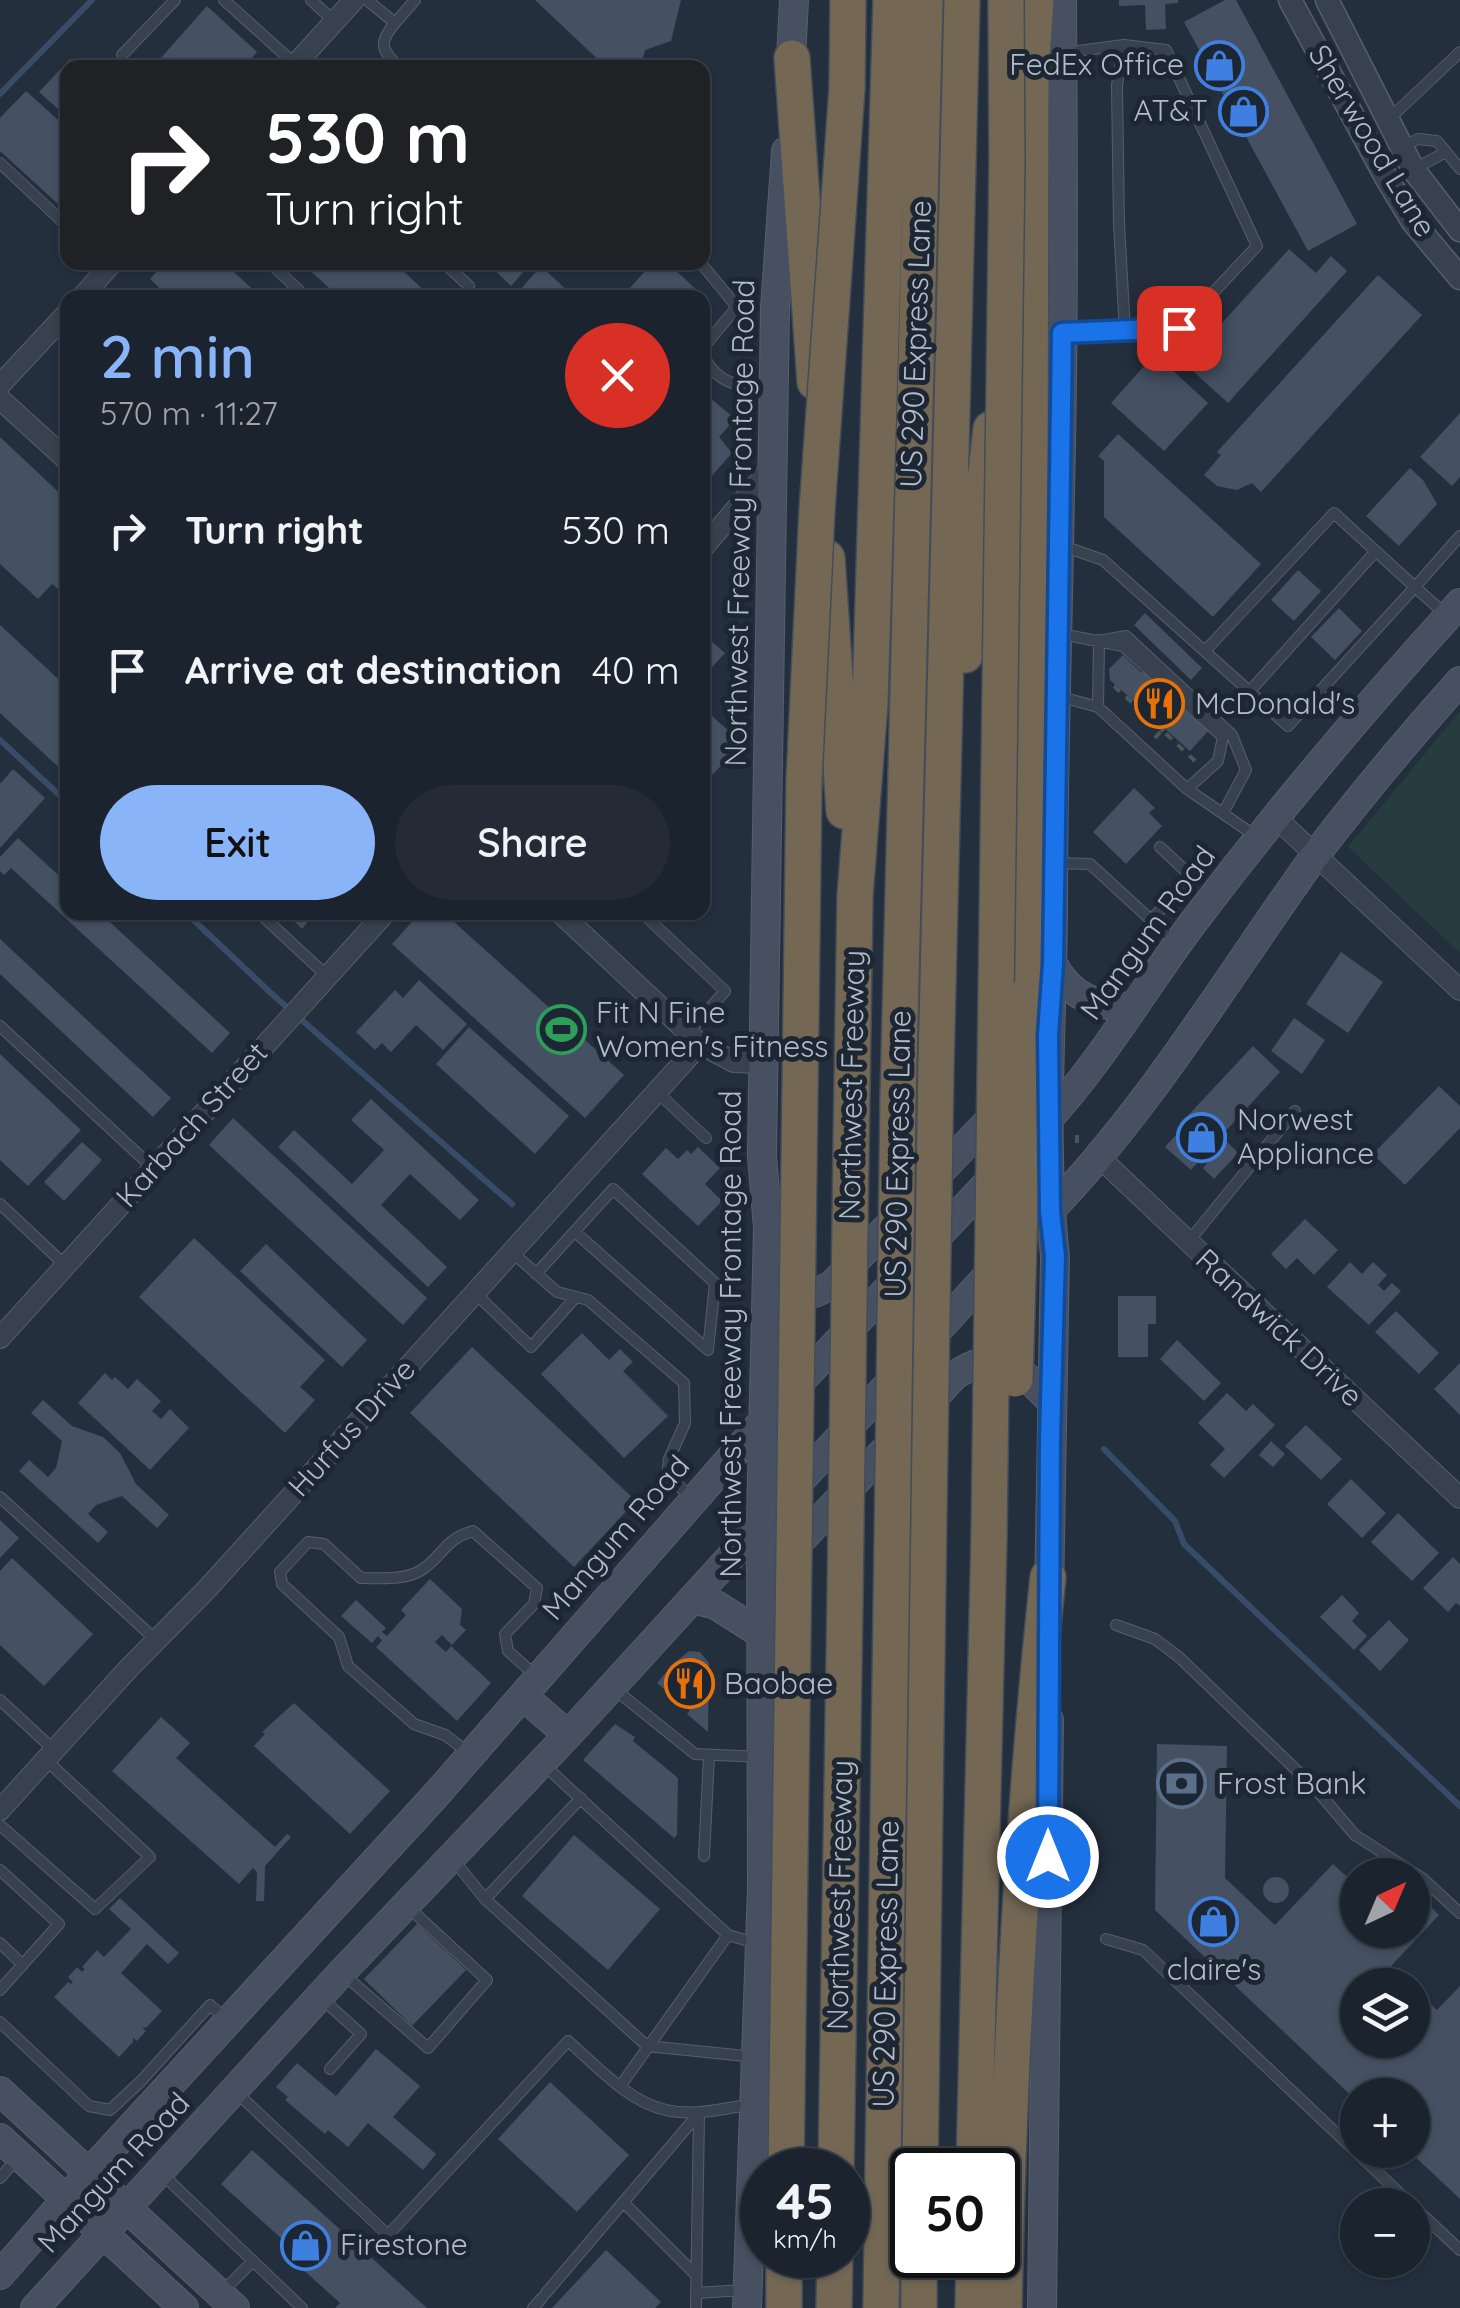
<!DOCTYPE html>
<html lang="en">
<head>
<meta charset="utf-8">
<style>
	:root { --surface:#1b232e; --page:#242b36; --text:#f1f3f6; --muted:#a0a4aa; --line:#39404a; --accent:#8ab4f8 }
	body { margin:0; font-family:Quicksand,sans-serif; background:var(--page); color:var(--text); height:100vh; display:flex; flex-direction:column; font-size:38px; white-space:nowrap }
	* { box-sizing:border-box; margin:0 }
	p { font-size:32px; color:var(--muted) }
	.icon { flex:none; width:55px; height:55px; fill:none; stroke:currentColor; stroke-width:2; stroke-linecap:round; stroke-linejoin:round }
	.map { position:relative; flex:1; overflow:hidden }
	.panel { position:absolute; left:60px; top:290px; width:650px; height:630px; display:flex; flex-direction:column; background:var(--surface); border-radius:20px; box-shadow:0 2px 8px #0004,0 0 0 2px var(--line) }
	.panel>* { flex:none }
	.banner { position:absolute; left:60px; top:60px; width:650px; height:210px; border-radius:20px; box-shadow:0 2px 8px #0004,0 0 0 2px var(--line); background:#202124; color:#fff; overflow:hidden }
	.needle { width:65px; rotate:44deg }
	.controls { position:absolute; left:1340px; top:1858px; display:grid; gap:20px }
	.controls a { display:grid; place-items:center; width:90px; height:90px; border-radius:50%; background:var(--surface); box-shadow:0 2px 8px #0004,0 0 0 2px var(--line); font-size:50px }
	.speed { position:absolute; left:740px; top:2148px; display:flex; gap:20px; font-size:50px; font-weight:700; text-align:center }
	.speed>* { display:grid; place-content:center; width:130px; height:130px; border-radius:50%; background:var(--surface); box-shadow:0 2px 8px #0004,0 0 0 2px var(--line); line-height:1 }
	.speed small { font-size:25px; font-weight:400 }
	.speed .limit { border:5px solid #111; border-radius:15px; background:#fff; color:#111 }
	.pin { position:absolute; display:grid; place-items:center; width:85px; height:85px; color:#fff; margin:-42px; border-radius:20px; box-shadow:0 5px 15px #0006 }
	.me { position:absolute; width:110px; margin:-55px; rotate:0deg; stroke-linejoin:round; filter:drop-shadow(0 0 8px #0008) }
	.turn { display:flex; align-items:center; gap:35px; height:210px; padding:0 40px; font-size:45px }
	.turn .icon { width:130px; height:130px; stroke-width:2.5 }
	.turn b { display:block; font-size:70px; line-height:85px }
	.round { display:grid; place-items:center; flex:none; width:105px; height:105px; border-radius:52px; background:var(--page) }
	.overview { display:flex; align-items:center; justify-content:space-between; height:170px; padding:0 40px }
	h1 { font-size:60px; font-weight:600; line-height:75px; color:var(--accent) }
	.cta { display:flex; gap:20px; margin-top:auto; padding:20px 40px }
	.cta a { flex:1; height:115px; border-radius:60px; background:var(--accent); color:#111; font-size:40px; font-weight:600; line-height:115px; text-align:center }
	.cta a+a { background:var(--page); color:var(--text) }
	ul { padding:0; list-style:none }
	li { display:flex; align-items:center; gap:30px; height:140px; padding:0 40px }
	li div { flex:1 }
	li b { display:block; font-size:38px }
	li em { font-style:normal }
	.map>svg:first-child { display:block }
</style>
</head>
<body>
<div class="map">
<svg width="1460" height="2308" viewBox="0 0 1460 2308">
	<rect width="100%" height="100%" fill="#242f3e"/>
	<path fill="#263c3f" d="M1460,711V953L1348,847Z"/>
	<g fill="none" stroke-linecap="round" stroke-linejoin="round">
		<path stroke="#394c67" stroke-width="6" d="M0,94L92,0
			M0,740L68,803
			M185,912L273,995L512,1204
			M1104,1449L1175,1521L1184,1544L1460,1806"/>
	</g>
	<path fill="#455162" d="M535,0H681L671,41L645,50L640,68H607Z
		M1119,0H1178V3L1165,4L1166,29L1146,30L1145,5L1119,6Z
		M1225,0H1236L1357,224L1308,251L1184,22Z
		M207,6L257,52L243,68H152Z
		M70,59L80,68H68V118L39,92Z
		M26,91L68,129V213L0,151V118Z
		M1289,249L1316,273L1331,256L1347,271L1228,403L1185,364Z
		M165,262H223L262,298H170L150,279Z
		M301,262H394L432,298H340Z
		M486,262H532L511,286Z
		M653,262H667L705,298H625L623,296Z
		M541,266L575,298H513Z
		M1378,275L1422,315L1261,492L1252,483L1237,490L1217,486L1204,475L1221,455L1217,452Z
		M1155,354L1208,403L1164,451L1111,403Z
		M702,391L735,419L719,437L732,453L702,487Z
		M1460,413V477L1452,486L1420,457Z
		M1118,434L1261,564L1213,617L1104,517V461L1098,456Z
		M0,437L68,501V579L58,589L52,584L38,599L0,564Z
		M1410,468L1423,480L1437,504L1399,546L1366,516Z
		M1298,570L1321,591L1294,621L1271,600Z
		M1339,608L1362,631L1335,660L1311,637Z
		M1145,613L1202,668L1191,680L1134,625Z
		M0,625L68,688L66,774L0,713Z
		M702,633L725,653L702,678Z
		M1123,655L1142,673L1145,670L1210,729L1190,751L1110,680L1109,669Z
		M702,707L742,743L702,786Z
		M13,769L45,798L0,848V784Z
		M1134,788L1155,808L1149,813L1162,826L1126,864L1093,832Z
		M18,838L68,884V912H99L230,1033L212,1053L11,868L4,875L0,871V857Z
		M284,912H316L302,929Z
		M421,912H443L624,1075L585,1118L392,944Z
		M0,939L171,1098L153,1117L0,974Z
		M1341,952L1383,982L1348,1033L1306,1004Z
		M419,980L467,1024L443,1050L416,1025L391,1052L382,1043L375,1050L356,1032L395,990L403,998Z
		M1294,1018L1325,1040L1302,1074L1271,1051Z
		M469,1027L569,1116L535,1154L436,1064Z
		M1253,1046L1280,1072L1221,1136L1238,1153L1214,1179L1203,1168L1210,1160L1204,1155L1191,1170L1165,1147L1183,1127L1180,1124Z
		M0,1054L81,1130L28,1186L0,1160Z
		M1439,1086L1460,1106V1128L1405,1185L1373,1154Z
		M371,1099L479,1200L460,1220L410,1174L381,1205L447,1267L428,1287L278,1147L294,1130L352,1184L384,1150L351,1120Z
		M233,1118L427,1298L403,1325L209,1145Z
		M82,1142L102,1160L64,1201L44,1182Z
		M698,1147L720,1168L705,1184L722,1201L698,1226L642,1174L666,1148L678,1159L687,1150L691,1154Z
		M1305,1219L1338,1250L1314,1275L1297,1258L1286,1269L1271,1254Z
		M194,1238L325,1360L300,1387L315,1400L285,1433L139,1297Z
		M266,1244L367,1340L342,1367L240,1271Z
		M1350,1262L1362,1274L1373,1262L1387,1275L1378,1285L1384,1291L1392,1283L1401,1291L1369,1325L1327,1287Z
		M1118,1296H1156V1324H1148V1357H1118Z
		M1396,1311L1439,1353L1419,1374L1375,1332Z
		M582,1333L609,1360L620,1349L633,1362L623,1371L668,1416L624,1458L541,1374Z
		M1177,1340L1221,1383L1204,1401L1160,1359Z
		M472,1347L636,1501L574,1567L410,1413Z
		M1460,1363V1415L1434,1389Z
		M105,1373L112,1380L115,1377L128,1389L137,1379L161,1401L152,1411L161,1419L170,1409L189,1428L150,1470L78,1403Z
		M1227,1393L1246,1411L1253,1404L1275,1425L1224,1478L1210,1465L1225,1449L1198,1423Z
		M43,1400L72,1426L103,1437L120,1453L136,1484L169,1515L157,1528L122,1496L96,1505L88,1514L108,1532L98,1543L19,1471L29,1460L48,1477L56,1468L62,1441L31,1413Z
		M1306,1425L1342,1459L1321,1480L1285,1446Z
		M1271,1441L1285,1454L1273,1467L1259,1455Z
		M1351,1479L1386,1513L1362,1538L1327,1504Z
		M1398,1513L1439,1553L1412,1581L1371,1542Z
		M0,1520L19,1538L0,1558Z
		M1453,1557L1460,1564V1606L1456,1603L1448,1612L1423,1588Z
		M12,1558L93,1634L44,1686L0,1645V1571Z
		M430,1579L462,1609L460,1625L466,1630L452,1645L442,1635L435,1642L446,1652L451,1646L491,1683L457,1721L376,1647L382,1641L378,1636L372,1643L341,1616L356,1600L386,1628L382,1632L387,1636L406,1615L401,1610Z
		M1342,1595L1359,1613L1352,1621L1367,1636L1354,1650L1320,1617Z
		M1389,1620L1409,1640L1380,1671L1359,1650Z
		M689,1651L700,1652L709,1663L708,1732L687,1714L690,1710L657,1683L674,1663Z
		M294,1703L390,1791L350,1834L254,1746L265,1734L262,1732Z
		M161,1717L190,1743L176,1758L275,1847L287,1834L291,1837L265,1866L264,1901H256L257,1872L253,1868L239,1884L112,1771Z
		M615,1724L635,1737L633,1741L678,1778L677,1835L674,1838L583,1760Z
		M1157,1744L1227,1746L1225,1878L1275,1925L1333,1864L1358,1887V1930H1412V1924L1430,1906L1439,1915L1391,1966L1411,1985H1358V2040H1412V1987L1437,2010L1460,1986V2199L1408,2150H1412V2095H1358V2102L1155,1910Z
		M574,1835L660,1909L608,1970L522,1896Z
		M1263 1890a13 13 0 1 1 26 0a13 13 0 1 1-26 0Z
		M120,1898L179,1953L168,1964L147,1944L121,1973L162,2011L147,2027L142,2028L146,2031L137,2041L133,2038V2042L119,2057L54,1997L68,1982L71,1984L73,1982L68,1977L77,1967L82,1972L85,1969L82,1967L97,1950L104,1957L131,1929L109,1909Z
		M417,1924L466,1970L412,2026L364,1979Z
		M376,2049L420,2086L393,2117L436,2154L423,2170L368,2123L348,2147L328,2130L325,2134L285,2100L288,2097L276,2087L297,2063L336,2096Z
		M550,2082L629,2155L577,2212L498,2139Z
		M252,2150L427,2308H335L340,2303L287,2255L293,2249L221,2184Z
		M606,2250L661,2302L655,2308H552Z"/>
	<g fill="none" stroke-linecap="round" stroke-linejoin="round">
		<defs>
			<path id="service" d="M224,0L295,64
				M311,0L334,21
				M367,0L395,23C378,43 381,50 400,68
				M395,23L415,0
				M1124,45L1117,85L1119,224L1125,332
				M1063,53L1124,45L1166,50L1257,246L1179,329L1065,333
				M122,55L175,0
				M1388,120L1460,52
				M1402,147L1418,139L1437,141L1460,169
				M0,163L68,227
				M1414,169L1446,152
				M269,262L307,298
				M443,262L469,286
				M700,262L737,307L702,349
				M702,351C713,382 738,388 769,389
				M1060,545L1103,560L1288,726L1415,587L1445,614
				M1061,634L1123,646L1223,737L1218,761L1187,789
				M1104,640L1126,636L1232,735L1246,770L1223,813
				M1205,651L1334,513L1415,587L1460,536
				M1250,691L1376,551
				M1057,696L1098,707L1187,789L1257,837
				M1098,707L1099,640
				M1054,863L1090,864L1176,943
				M258,912L327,976
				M641,912L725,991L688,1033
				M1151,920L1191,876L1160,847
				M0,1026L153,1168
				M657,1092L706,1138
				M0,1204L65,1265
				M1189,1241L1295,1111
				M512,1252L557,1292L588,1300L684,1383L685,1423L669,1459L667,1475L692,1498
				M536,1274L613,1189L715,1283L708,1350L575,1232
				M475,1293L531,1347L576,1297
				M0,1497L156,1640
				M1116,1625L1155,1639L1180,1658L1314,1787L1355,1835L1422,1878L1460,1913
				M613,1688L695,1754L762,1757
				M0,1700L54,1750
				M470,1754L445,1735L414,1724L348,1666L339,1637L282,1584L280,1572L308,1542L324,1544L361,1578C380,1578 406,1581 423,1569C444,1554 445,1539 473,1531L537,1588L534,1604L505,1634L508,1651L537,1677
				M544,1765L728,1935L759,1944
				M0,1825L95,1909L150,1857L46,1760
				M704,1856L709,1756
				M452,1858L485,1899L581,1798
				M0,1870L59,1924L0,1990
				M485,1899L647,2046L755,2057
				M1106,1939L1143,1950L1412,2205
				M0,1943L23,1965
				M342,1973L428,2048L487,1980L407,1906
				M320,1997L361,2034L330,2069
				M0,2022L89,2106L110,2110L141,2081L210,2005L225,2018
				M621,2085L728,1935
				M236,2092L388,2235L568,2041C596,2065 628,2102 666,2110C694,2117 726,2108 753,2104
				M161,2173L302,2308
				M0,2178L19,2156
				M623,2202L696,2275
				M1412,2205L1460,2250
				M222,2292L253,2261
				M546,2293L700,2112
				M696,2293L744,2290
				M533,2308L542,2298
				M696,2308L699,2113"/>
			<path id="minor" d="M292,68L354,0
				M81,298L113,262
				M0,385L68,312
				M0,399L68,461
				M702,549L772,467
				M1274,816L1460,990
				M559,912L700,1044L734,1062L764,1063
				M1099,1157L1460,1498
				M0,1338L386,912
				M0,1810L129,1668L207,1589L700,1044"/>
			<path id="tertiary" d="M1290,0L1387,179L1413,222L1460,278
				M1327,0L1413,169L1460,230"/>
			<path id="secondary" d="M790,78L794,0
				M1053,964C1071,998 1097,1007 1134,1007
				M1043,1125C1101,1063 1142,991 1192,924C1276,813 1366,706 1460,603
				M1044,1217C1149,1110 1227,978 1314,857C1360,796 1409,738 1460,681
				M786,1276L798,1292L815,1293L832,1285L1002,1107
				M788,1554L955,1375C1001,1346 1016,1366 1050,1400
				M1049,1597L1055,1256C1042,1137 1053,1020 1053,901C1053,765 1058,628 1060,492C1064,328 1063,164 1062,0
				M692,1599L716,1605L763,1635
				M523,1696L568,1735
				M0,2091L235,2308
				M0,2138L184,2308
				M0,2275L88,2174L435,1796L764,1420L1000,1170
				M35,2308L342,1972L568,1735L1000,1262
				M747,2308L762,1888L761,1522L768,1228L762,1156L775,308L786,151
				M1042,2308L1049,1720"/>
			<path id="motorway" d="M792,58L815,382
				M847,88L848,0
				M1029,99L1036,0
				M827,558L844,811
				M965,655L991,429
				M1026,996L1029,893L1031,78
				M936,1064L962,0
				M898,1100L925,0
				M851,1152L855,896L870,703L891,0
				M836,2170L845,1599
				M920,2170L929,1507
				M974,2170L989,1536
				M784,2308V2255
				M834,2308L835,2255
				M881,2308L892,1547
				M919,2308V2255
				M973,2308L974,2255
				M1004,2308C1009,2064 1022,1819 1048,1577"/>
		</defs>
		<use href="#service" stroke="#565f6c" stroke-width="12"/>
		<use href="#minor" stroke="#565f6c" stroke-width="22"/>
		<use href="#tertiary" stroke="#565f6c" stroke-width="25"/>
		<use href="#secondary" stroke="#565f6c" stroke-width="30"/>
		<use href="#motorway" stroke="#434c59" stroke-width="38"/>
		<path stroke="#44595c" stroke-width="4" stroke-dasharray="8 8" stroke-linecap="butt" d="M1114,686L1162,730L1164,728
			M1155,738L1162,730L1195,761
			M1077,1143V1131
			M729,1494L733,1520"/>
		<use href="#service" stroke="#38414e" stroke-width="10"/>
		<use href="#minor" stroke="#38414e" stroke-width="20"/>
		<use href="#tertiary" stroke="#38414e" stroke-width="22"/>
		<use href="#secondary" stroke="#465061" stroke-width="28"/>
		<use href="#motorway" stroke="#746855" stroke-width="35"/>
		<defs>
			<path id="motorway-bridge" d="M1015,1379L1026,996
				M929,1507L936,1064
				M989,1536L1007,160L1006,0
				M892,1547L898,1100
				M845,1599L851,1152
				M786,2170L804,781L817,510L847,88"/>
		</defs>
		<use href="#motorway-bridge" stroke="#434c59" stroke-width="38" stroke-linecap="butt"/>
		<use href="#motorway-bridge" stroke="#746855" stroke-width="35"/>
	</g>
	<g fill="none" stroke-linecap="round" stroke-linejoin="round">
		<defs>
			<path id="route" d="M1048,1857L1050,1438L1055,1256L1050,1211L1048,1035L1053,964L1062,333L1179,328"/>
		</defs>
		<use href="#route" stroke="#114b97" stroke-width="25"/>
		<use href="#route" stroke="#1a73e8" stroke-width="18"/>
	</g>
	<defs>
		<symbol id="shop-ring" viewBox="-11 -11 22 22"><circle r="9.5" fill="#1d2633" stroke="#3f7fe0" stroke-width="1.5"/><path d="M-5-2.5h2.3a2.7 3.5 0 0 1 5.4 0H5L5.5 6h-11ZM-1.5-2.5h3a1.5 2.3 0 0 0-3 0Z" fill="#3f7fe0"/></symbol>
		<symbol id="restaurant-ring" viewBox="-11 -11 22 22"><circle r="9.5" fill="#1d2633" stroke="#e8710a" stroke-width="1.5"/><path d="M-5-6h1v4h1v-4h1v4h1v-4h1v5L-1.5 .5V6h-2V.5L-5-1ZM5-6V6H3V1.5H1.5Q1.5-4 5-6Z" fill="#e8710a"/></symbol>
		<symbol id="stadium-ring" viewBox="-11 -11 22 22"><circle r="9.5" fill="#1d2633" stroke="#2e9e5b" stroke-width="1.5"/><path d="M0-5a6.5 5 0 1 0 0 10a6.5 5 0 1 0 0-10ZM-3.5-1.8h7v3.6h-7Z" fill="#2e9e5b"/></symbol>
		<symbol id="bank-ring" viewBox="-11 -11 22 22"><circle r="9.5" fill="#1d2633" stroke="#5c6f8a" stroke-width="1.5"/><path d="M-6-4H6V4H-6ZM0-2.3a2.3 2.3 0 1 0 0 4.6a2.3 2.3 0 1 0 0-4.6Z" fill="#5c6f8a"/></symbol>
	</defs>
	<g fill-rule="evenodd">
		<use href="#shop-ring" x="1192" y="38" width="55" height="55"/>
		<use href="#shop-ring" x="1216" y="84" width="55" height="55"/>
		<use href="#restaurant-ring" x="1132" y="676" width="55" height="55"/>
		<use href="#stadium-ring" x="534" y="1002" width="55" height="55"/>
		<use href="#shop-ring" x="1174" y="1110" width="55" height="55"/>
		<use href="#restaurant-ring" x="662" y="1656" width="55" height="55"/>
		<use href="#bank-ring" x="1154" y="1756" width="55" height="55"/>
		<use href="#shop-ring" x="1186" y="1894" width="55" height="55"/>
		<use href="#shop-ring" x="278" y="2218" width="55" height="55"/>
	</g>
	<g text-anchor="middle" stroke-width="10" stroke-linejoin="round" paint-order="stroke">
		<g font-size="30" fill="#b4bcc9" stroke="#1d2633" text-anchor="start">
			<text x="1184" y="75" text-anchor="end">FedEx Office</text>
			<text x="1208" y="121" text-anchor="end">AT&amp;T</text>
			<text x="1195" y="714">McDonald's</text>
			<text x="596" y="1023">Fit N Fine<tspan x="596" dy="34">Women's Fitness</tspan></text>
			<text x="1237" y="1130">Norwest<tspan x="1237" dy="34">Appliance</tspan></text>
			<text x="724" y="1694">Baobae</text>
			<text x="1217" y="1794">Frost Bank</text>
			<text x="1214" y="1980" text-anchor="middle">claire's</text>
			<text x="340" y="2255">Firestone</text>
		</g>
		<g font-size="30" fill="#b4bcc9" stroke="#1d2633">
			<text transform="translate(1372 141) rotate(59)" y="10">Sherwood Lane</text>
			<text transform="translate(916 344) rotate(-88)" y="10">US 290 Express Lane</text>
			<text transform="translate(740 523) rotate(-89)" y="10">Northwest Freeway Frontage Road</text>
			<text transform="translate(1148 933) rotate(-54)" y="10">Mangum Road</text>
			<text transform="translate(852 1085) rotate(-89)" y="10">Northwest Freeway</text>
			<text transform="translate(192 1125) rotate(-48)" y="10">Karbach Street</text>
			<text transform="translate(898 1154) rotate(-89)" y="10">US 290 Express Lane</text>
			<text transform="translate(1279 1328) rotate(43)" y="10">Randwick Drive</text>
			<text transform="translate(731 1334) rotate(-90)" y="10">Northwest Freeway Frontage Road</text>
			<text transform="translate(352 1428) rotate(-48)" y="10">Hurfus Drive</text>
			<text transform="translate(616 1538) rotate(-49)" y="10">Mangum Road</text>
			<text transform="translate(840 1895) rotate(-89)" y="10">Northwest Freeway</text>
			<text transform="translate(886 1964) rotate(-89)" y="10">US 290 Express Lane</text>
			<text transform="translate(114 2173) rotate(-47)" y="10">Mangum Road</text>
		</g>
	</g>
</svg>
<div class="controls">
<a><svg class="needle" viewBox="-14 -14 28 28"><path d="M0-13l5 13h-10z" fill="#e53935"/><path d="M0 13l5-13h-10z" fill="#a0a4aa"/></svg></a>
<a><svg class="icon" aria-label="layers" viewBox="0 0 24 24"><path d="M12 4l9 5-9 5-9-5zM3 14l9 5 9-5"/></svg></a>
<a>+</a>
<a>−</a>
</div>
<div class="speed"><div>45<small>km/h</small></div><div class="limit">50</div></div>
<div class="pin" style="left:1179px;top:328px;background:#d93025"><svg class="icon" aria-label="arrive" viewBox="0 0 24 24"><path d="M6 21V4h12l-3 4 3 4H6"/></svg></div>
<svg class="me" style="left:1048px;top:1857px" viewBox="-20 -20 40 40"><circle r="17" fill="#1a73e8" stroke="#fff" stroke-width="3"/><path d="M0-11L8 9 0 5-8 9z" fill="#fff"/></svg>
<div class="banner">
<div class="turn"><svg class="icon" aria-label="right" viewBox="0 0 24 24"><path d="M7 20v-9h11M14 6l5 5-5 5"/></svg><div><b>530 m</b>Turn right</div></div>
</div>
<section class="panel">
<div class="overview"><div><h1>2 min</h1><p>570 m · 11:27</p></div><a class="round" style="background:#d93025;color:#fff"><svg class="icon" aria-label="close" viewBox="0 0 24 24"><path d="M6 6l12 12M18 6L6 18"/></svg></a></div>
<ul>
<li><svg class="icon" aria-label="right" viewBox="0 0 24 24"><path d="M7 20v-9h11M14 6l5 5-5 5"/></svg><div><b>Turn right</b></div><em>530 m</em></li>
<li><svg class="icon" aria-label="arrive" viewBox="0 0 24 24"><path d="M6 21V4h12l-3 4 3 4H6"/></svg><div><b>Arrive at destination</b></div><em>40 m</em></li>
</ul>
<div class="cta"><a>Exit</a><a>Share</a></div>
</section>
</div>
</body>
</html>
